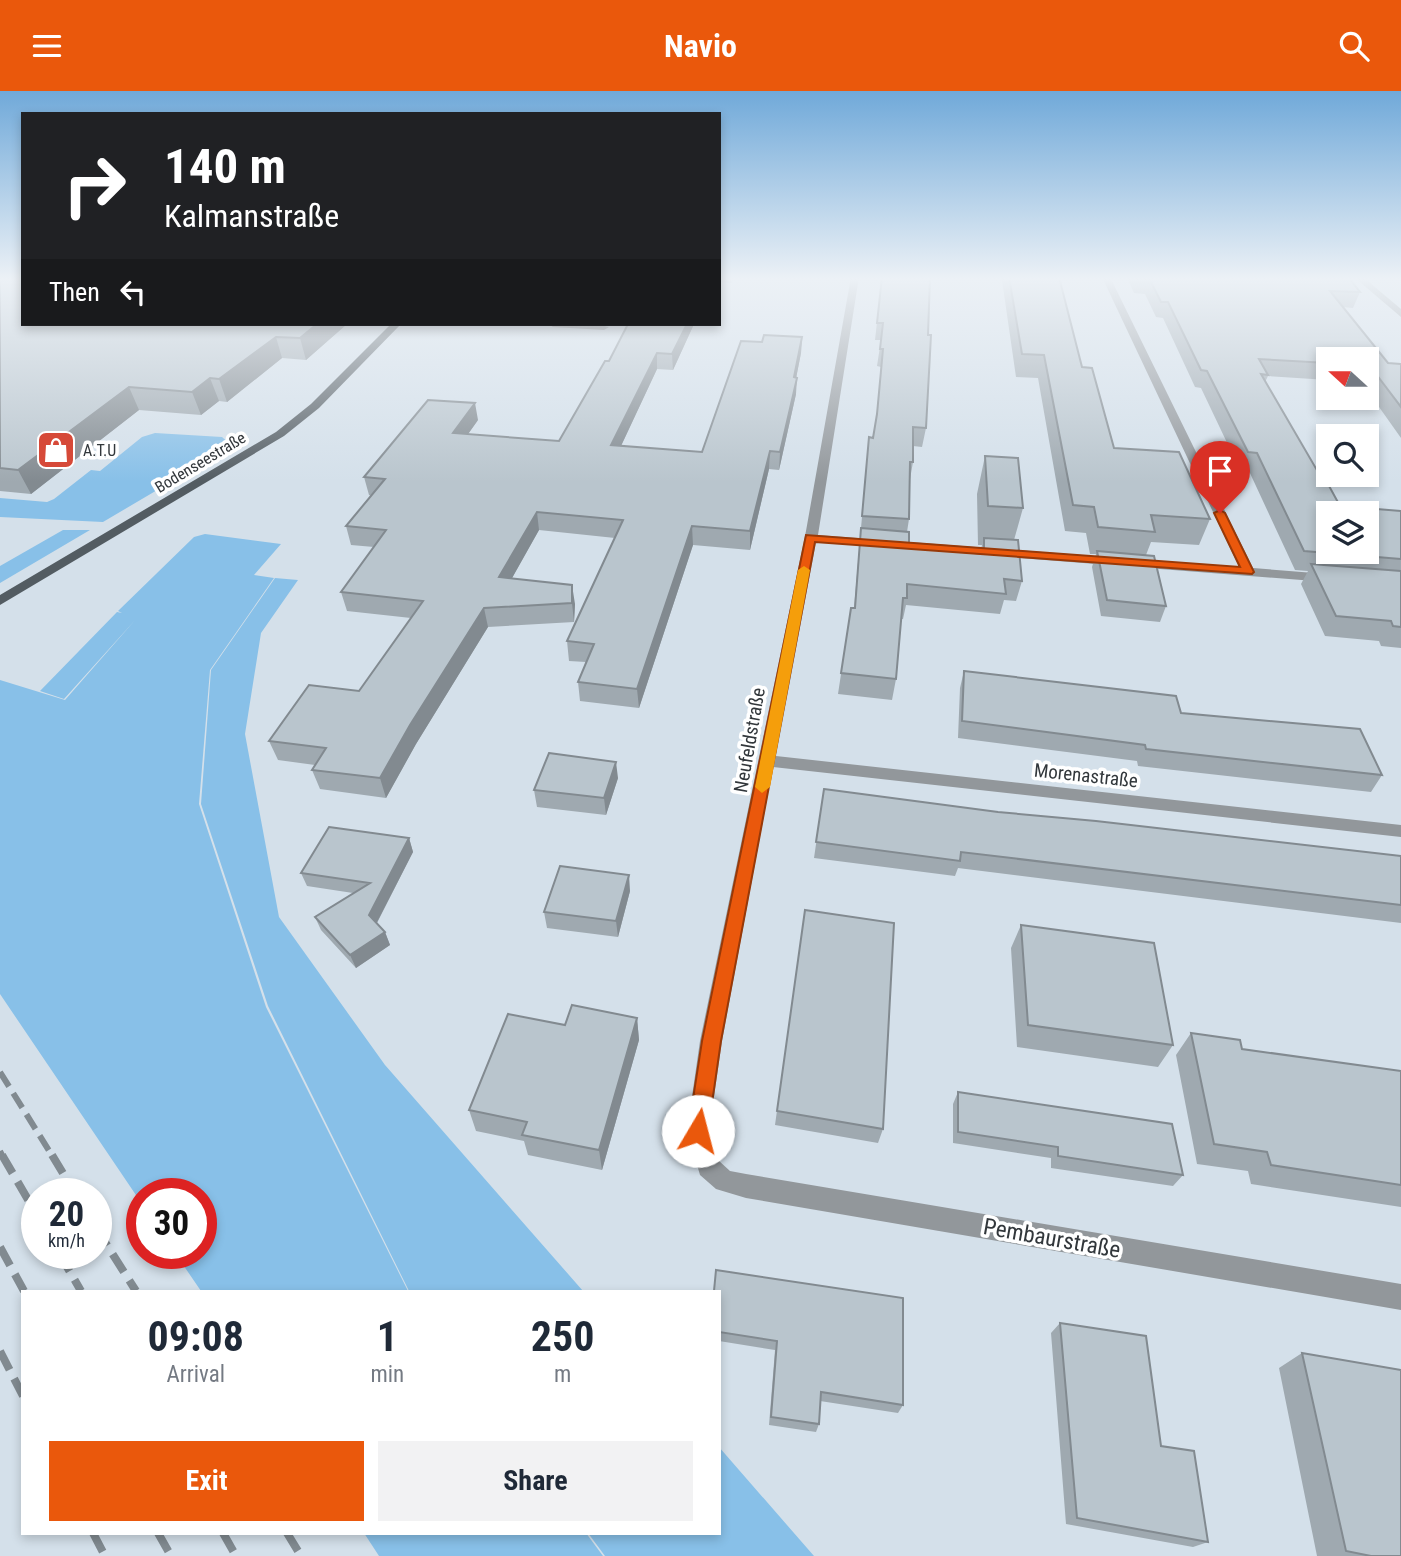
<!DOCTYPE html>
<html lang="en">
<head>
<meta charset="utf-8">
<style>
	:root { --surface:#fff; --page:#f2f2f3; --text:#1f2937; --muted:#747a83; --accent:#ea580c }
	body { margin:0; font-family:"Roboto Condensed",sans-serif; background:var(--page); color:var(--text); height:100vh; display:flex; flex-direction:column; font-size:26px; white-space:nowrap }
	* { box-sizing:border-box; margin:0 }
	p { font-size:23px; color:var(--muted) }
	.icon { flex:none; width:38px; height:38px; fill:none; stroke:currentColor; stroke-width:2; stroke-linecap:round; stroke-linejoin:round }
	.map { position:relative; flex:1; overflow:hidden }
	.side { position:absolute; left:21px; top:1199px; width:700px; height:245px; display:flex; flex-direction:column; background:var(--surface); border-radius:0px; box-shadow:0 4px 10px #0003 }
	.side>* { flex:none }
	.guide { position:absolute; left:21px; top:21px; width:700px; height:214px; border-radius:0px; box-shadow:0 4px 10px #0003; background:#202124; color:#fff; overflow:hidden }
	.needle { width:46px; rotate:291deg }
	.controls { position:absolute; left:1316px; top:256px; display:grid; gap:14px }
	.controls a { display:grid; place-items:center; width:63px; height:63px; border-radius:0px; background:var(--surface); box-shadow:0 4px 10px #0003; font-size:35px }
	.speed { position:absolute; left:21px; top:1087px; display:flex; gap:14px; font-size:35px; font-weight:700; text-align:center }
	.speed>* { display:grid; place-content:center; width:91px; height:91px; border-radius:50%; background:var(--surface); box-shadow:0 4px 10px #0003; line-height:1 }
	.speed small { font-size:18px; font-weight:400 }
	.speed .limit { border:10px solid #d22; background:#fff; color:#111 }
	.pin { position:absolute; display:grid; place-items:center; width:60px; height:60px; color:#fff; margin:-72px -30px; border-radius:50% 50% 50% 0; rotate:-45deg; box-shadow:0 0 7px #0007 }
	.pin .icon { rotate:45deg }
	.me { position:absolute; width:77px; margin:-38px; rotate:8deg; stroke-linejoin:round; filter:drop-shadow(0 0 5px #0008) }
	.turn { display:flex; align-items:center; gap:24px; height:147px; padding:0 28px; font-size:32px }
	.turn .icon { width:91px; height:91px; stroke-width:2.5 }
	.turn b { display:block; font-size:49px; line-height:60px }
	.then { display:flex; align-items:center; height:66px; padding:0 28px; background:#0003; gap:14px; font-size:26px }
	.eta { display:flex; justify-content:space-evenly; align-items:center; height:119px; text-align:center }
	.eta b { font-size:42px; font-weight:700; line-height:49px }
	.button { display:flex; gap:14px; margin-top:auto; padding:14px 28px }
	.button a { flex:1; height:80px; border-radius:0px; background:var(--accent); color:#fff; font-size:28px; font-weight:700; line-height:80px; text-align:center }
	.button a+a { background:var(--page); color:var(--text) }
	header { display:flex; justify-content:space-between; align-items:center; height:91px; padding:0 28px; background:var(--accent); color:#fff; font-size:32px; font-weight:700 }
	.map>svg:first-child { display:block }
</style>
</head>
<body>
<header><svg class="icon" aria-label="menu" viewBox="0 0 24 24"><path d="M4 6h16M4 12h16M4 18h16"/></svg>Navio<svg class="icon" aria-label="search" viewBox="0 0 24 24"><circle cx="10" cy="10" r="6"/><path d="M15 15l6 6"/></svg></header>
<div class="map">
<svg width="1401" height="1465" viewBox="0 0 1401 1465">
	<rect width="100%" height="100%" fill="#d4e0ea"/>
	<path fill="#88c0e8" d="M155,342L222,346L230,353L220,362L103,431L0,426V407L47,411L54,408L91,379L100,380L142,346Z
		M63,439H90L0,492V475Z
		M205,443L281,453L254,484L274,487L210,579L199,713L266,916L408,1200H201L175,1162H201V1102H142V1113L0,903V589L65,609L136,528L64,608L40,600L117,521L122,522L118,520L194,446Z
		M275,487L298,489L261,542L245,643L279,826L385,974L583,1200H409L268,915L201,713L211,579Z
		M719,1356L814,1465H605L588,1442H719Z
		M364,1442H586L603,1465H379Z"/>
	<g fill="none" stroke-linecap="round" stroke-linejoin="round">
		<path fill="#92979b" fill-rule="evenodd" d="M851,186H859L818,444L1239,476L1102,186H1110L1253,477L1327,483L1334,487L1327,491L816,451L776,665L1401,734V746L773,676L722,950L709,1040L718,1069L730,1080L746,1083L1401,1193V1219L746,1107L716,1098L700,1084L687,1040L700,950L806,440Z
			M1354,186H1363L1401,218V226Z
			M548,233H595L609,236L604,239L553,236Z"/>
		<path fill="#535c62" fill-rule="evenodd" d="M391,233H401L319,317L284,345L0,514V504L276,341L311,313Z"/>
		<path stroke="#818a90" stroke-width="6" stroke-dasharray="17 8" stroke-linecap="butt" d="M0,981L53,1066
			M0,1060L3,1066"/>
		<path stroke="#818a90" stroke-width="8" stroke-dasharray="21 10" stroke-linecap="butt" d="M2,1064L37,1124
			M52,1064L75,1102
			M96,1137L136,1200
			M0,1156L24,1200
			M59,1162L81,1200
			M0,1260L23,1305
			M93,1442L105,1465
			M158,1442L171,1465
			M223,1442L236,1465
			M287,1442L301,1465"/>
	</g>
	<path fill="#9fa9b0" d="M0,186L23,233H347L306,269L282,267L227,311L219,310L201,324L139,319L31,403L0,400Z
		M719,186H734L732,192L719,191Z
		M882,186L926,337L922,356L913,355V371L910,388L909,428L907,441L909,456L980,463L982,454H978L977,403L985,365L1023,417L1014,449L1022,490L1016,510L1004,509L1000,523L906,514L903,528H901L896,588L892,609L838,603L851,517H854L869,346L873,347L876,331L881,276L877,275L881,249H875Z
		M995,186H1059L1082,276L1114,357L1210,428L1199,454L1151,451L1146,464L1166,515L1160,531L1101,525L1092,476L1096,463H1090L1086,442L1065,440L1038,287L1016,286L1002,189L995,188Z
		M1127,186H1348L1360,201L1353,217L1343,216L1388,272L1401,273V347L1367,299V268H1328V289L1268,285L1265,291L1318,381L1340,415L1401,420V557L1381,555L1379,550L1325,545L1301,493L1308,480L1295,479L1249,380L1240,379L1201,297L1195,296L1163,227L1156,226L1145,203L1134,202Z
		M694,233L673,279L657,278L621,355L702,361L762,251L802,246L801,262L796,287V303L779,379L769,378L750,459L693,454L639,617L580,610L578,591L586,571L569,570L567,550L615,447L539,439L512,487L575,513L574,531L488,536L416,653L386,707L320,698L312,679L315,674L278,669L269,650L359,600L411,527L347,520L341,501L374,456L351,454L346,435L372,405L369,404L364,386L478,329L468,343L559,350L609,270Z
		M964,580L1181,622L1382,684L1371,701L1138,675L1137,670L958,647L960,597Z
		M618,687L606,724L537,716L534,699Z
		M824,698L998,721L1401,765V832L958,777L955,785L814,767Z
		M409,747L413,761L377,832L385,841L390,854L356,877L321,839L315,826L353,802L307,795L301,782Z
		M630,800L618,846L547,837L544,821Z
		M805,819L883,1038L878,1052L775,1034Z
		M1021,834L1173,954L1158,976L1017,956L1011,857Z
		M637,927L639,949L602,1079L528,1064L524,1050L476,1040L469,1019Z
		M1191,942L1242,958L1401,980V1116L1251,1093L1248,1080L1197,1073L1176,964Z
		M958,1001L1183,1084L1173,1095L1051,1077V1067L953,1052V1013Z
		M719,1200L903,1314L898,1322L820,1310L819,1333L816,1341L769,1334L775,1259L719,1250Z
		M1060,1232L1161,1355L1208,1451L1193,1456L1066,1433L1051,1242Z
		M1302,1262L1401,1465H1317L1279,1277Z"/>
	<path fill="#828a90" d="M317,233H347L306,269L300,247Z
		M687,233H694L673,279L672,263Z
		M276,246L282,267L227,311L219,288Z
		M802,246L801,262L793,303L794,286Z
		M657,262V278L613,372L611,354Z
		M210,287L219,310L201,324L192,301Z
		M797,287L796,303L779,379L780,361Z
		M129,296L139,319L31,403L18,379Z
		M475,312L478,329L456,360L453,342Z
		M770,360L769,378L750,459V440Z
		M537,421L539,439L502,505L499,486Z
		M692,435L693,454L639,617L637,598Z
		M572,494L575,513L574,531L572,512Z
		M484,517L488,536L416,653L386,707L380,687L410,634Z
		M616,671L618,687L606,724L604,707Z
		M409,747L413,761L374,837L369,824Z
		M629,784L630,800L618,846L616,830Z
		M385,841L390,854L356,877L350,864Z
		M637,927L639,949L602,1079L599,1059Z"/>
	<path fill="#b9c5cd" stroke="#828a90" stroke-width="2" fill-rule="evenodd" d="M0,186H23V233H317L300,247L276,246L219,288L210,287L192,301L129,296L18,379L0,377Z
		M882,186H930L928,244H931L926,337L913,336V371H910L909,428L862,425L869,346L873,347L877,323L883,258H880L883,232H877Z
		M1009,186H1059L1082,276L1092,277L1114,357L1179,361L1210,428L1151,424L1155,441L1098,436L1094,416L1073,414L1044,264L1022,263Z
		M1138,186H1348L1360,201L1330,200L1388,272L1401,273V316L1370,275L1367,274V268H1328V272L1259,268L1268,284L1261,283L1318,381L1322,382L1340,415L1401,420V468L1304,460L1257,362L1248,361L1207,280L1201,279L1168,211H1161L1149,187ZM1328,422H1367V460H1328Z
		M628,233H687L672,263L657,262L611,354L702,361L741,250L762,251L764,244L802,246L794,286L797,287L780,361L770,360L750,440L692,435L637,598L578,591L594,553L567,550L623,429L537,421L499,486L572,494V512L484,517L410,634L380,687L312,679L326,657L269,650L309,594L359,600L423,510L341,501L386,439L346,435L385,388L364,386L428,309L475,312L453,342L559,350L605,270H609Z
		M985,365L1018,367L1023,417L988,415Z
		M861,437L909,441V456L984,463V447L1018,449L1022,490L1004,488L1006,503L907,493V507H903L896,588L841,582L851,517H855Z
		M1097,460L1154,465L1166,515L1107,509Z
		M1311,473L1401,480V536L1393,535L1391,530L1336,525Z
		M964,580L1176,605L1181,622L1360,638L1382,684L1146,658L1145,654L962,630Z
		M549,662L616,671L604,707L534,699Z
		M824,698L998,721L1096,730L1401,765V814L961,761L960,770L816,751Z
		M329,736L409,747L369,824L385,841L350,864L315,826L370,792L301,782Z
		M560,775L629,784L616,830L544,821Z
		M805,819L894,832L883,1038L777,1020Z
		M1021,834L1154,852L1173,954L1028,934Z
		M572,914L637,927L599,1059L522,1044L527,1031L469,1019L508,923L565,934Z
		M1191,942L1240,949L1242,958L1401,980V1094L1271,1074L1267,1061L1214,1053Z
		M958,1001L1172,1033L1183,1084L1058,1065V1056L958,1041Z
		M716,1179L903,1207V1314L821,1301L819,1333L771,1326L777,1250L719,1241V1200H714Z
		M1060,1232L1146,1245L1161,1355L1194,1360L1208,1451L1077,1427Z
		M1302,1262L1401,1279V1465H1371L1346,1460Z"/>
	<linearGradient id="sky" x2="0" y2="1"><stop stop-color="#70a9d9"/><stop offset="0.48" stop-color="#ecf1f6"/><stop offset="1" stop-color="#ecf1f6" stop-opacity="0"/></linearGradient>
	<rect width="1401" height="391" fill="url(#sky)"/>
	<path fill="#ea580c" stroke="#983908" stroke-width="2" d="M1220,419L1225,422L1254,481L1252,483L815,451L721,950L708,1040L705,1047L698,1049L691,1047L688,1040L702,950L806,444L1240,476L1214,422Z"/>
	<path fill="#f59e0b" d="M804,475L810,479L770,696L762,702L755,696L798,479Z"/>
	<defs>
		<symbol id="shop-square" viewBox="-11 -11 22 22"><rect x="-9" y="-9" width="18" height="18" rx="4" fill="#d64938" stroke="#fff"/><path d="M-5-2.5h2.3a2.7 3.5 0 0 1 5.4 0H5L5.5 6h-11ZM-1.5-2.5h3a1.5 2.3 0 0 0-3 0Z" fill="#fff"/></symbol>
	</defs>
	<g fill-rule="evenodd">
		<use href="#shop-square" x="34" y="337" width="44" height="44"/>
	</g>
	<g text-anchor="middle" stroke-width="7" stroke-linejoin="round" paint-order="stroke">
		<g font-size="16" fill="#32373b" stroke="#fff" text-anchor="start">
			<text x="83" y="365">A.T.U</text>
		</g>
		<g font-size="16" fill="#32373b" stroke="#fff">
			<text transform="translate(200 371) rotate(-31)" y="6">Bodenseestraße</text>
		</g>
		<g font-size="19" fill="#32373b" stroke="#fff">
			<text transform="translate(749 649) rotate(-80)" y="7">Neufeldstraße</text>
			<text transform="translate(1086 684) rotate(6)" y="7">Morenastraße</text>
		</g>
		<g font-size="23" fill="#32373b" stroke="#fff">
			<text transform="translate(1052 1147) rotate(10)" y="8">Pembaurstraße</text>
		</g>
	</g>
</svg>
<div class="controls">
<a><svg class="needle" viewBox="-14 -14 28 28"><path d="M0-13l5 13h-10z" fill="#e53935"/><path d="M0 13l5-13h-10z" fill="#747a83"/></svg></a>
<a><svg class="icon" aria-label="search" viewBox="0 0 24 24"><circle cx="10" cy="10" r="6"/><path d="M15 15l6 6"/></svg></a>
<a><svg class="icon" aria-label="layers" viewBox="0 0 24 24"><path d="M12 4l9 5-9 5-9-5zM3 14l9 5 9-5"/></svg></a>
</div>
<div class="speed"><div>20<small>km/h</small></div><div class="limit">30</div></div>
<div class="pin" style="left:1220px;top:422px;background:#d93025"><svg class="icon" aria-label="arrive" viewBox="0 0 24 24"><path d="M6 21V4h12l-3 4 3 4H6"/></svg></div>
<svg class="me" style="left:698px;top:1040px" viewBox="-20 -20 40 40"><circle r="19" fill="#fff"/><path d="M0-13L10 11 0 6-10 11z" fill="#ea580c"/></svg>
<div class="guide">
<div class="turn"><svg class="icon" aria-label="right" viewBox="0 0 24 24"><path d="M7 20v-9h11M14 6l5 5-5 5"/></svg><div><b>140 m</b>Kalmanstraße</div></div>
<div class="then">Then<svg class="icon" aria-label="left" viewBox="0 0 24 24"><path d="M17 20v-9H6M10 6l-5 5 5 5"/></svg></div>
</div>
<section class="side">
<div class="eta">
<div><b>09:08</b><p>Arrival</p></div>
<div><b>1</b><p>min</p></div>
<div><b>250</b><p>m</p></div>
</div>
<div class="button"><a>Exit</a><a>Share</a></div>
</section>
</div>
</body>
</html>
